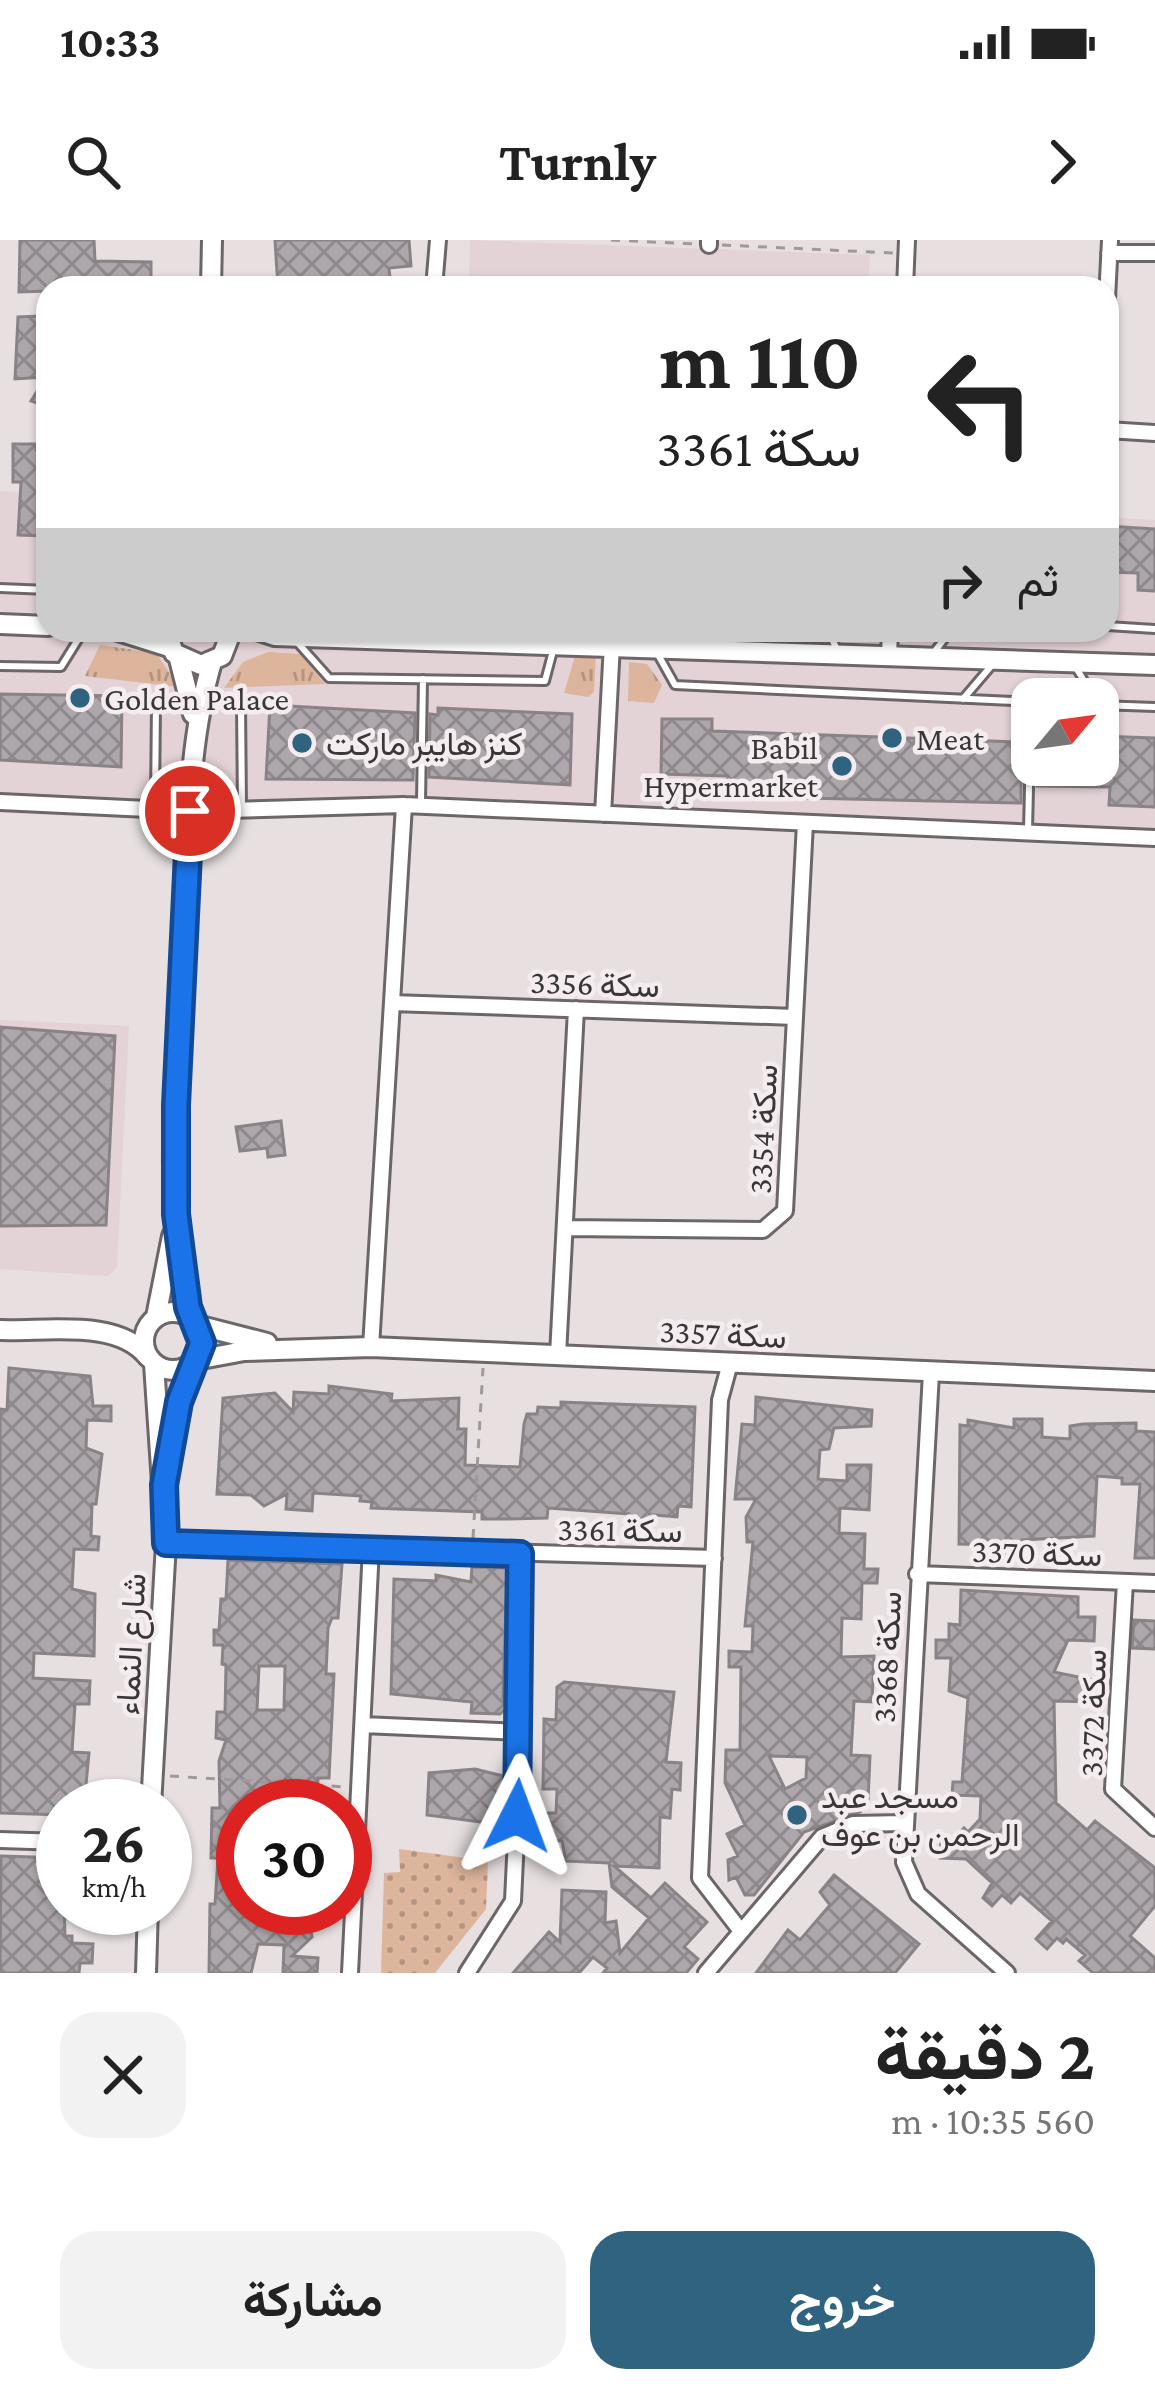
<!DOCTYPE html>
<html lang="ar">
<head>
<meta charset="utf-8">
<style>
	:root { --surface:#fff; --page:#f2f2f2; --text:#222; --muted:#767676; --accent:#2f637f }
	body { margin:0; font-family:"Crimson Pro",Vazirmatn,serif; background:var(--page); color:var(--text); direction:rtl; height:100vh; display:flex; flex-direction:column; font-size:45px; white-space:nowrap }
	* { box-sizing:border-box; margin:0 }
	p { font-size:39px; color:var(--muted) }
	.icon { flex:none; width:66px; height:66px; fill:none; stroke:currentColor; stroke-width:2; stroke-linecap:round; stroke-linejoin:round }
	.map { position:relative; height:1733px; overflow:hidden; direction:ltr }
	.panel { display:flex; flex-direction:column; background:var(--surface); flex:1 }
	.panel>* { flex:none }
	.banner { position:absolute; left:36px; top:36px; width:1083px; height:366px; border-radius:36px; box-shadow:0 3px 9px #0004; direction:rtl; background:#fff; color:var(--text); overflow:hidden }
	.needle { width:78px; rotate:61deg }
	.tools { position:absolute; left:1011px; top:438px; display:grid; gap:24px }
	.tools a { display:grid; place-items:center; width:108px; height:108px; border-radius:24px; background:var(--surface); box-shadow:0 3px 9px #0004; font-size:60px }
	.speed { position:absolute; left:36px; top:1539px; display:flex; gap:24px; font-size:60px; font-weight:700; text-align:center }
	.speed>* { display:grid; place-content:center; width:156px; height:156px; border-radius:50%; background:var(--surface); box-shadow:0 3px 9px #0004; line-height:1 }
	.speed small { font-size:30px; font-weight:400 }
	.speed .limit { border:18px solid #d22; background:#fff; color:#111 }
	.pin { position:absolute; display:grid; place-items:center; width:102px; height:102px; color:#fff; margin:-51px; border:6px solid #fff; border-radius:50%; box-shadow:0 3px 12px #0007 }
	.me { position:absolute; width:132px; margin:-66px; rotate:3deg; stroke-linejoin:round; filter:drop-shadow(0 0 9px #0008) }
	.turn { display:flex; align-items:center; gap:42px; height:252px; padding:0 60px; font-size:54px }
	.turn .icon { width:156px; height:156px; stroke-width:2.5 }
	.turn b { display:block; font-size:84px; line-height:102px }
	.then { display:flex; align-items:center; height:114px; padding:0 60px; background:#0003; gap:24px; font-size:45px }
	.round { display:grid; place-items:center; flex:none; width:126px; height:126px; border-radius:36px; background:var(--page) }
	.summary { display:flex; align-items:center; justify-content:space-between; height:204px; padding:0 60px }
	h1 { font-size:72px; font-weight:700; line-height:90px }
	.action { display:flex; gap:24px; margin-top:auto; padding:24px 60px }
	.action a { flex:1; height:138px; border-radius:36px; background:var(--accent); color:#fff; font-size:48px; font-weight:700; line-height:138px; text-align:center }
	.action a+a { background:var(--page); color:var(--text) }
	.status { display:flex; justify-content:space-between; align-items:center; height:84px; padding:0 60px; background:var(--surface); direction:ltr }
	.status svg { height:33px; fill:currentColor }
	header { display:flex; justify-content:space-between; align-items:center; height:156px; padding:0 60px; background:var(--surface); font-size:54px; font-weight:700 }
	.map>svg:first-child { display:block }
</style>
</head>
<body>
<div class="status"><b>10:33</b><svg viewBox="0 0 49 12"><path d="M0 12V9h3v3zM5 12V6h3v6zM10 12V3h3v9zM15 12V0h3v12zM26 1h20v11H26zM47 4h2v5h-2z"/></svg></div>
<header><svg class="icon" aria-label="forward" viewBox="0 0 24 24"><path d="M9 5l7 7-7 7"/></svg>Turnly<svg class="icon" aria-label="search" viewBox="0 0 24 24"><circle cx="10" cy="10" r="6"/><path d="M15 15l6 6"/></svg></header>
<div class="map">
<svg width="1155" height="1733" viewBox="0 0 1155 1733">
	<defs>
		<pattern id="grass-tufts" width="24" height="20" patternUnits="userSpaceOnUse" patternTransform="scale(3)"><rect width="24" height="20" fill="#ddb59c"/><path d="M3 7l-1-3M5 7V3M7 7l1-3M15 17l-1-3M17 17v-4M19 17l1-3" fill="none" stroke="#b49480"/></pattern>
		<pattern id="park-dots" width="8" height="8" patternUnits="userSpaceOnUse" patternTransform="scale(3)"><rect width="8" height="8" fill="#ddb59c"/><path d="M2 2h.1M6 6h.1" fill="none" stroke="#b49480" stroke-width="1.8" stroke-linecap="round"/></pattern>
		<pattern id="building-cross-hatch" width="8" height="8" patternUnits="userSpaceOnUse" patternTransform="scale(3)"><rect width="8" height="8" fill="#ada7ab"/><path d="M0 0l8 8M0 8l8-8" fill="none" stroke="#8e898c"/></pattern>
	</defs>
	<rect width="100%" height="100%" fill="#e7dfe0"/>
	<path fill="#e3d2d6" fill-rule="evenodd" d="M470,0L870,15L868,48H469Z
		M0,251L48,254V390H1107V277L1155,280V604L580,578L155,569L122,578L0,573ZM1032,459H1098V525H1032Z
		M0,780L129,786L117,1027L108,1036L0,1029Z"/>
	<path fill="url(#grass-tufts)" d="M100,405L156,413L179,447L85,436Z
		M268,412L300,414L325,444L224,448L243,422Z
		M596,415L594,452L588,457L564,453L575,416Z
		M629,422L647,424L662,445L654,463L628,461Z"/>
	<path fill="url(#park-dots)" d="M399,1609L488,1621L486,1669L435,1733H381L384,1633L400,1632Z"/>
	<path fill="url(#building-cross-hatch)" stroke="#898387" stroke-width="3" fill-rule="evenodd" d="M20,0H94L95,21L151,22V48L19,52Z
		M275,0H409L411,26L389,28L391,48H278Z
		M41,76L48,106V167L31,161L46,137L15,139L18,77Z
		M13,204H36V210L48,211V296L18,295L21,242H13Z
		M1107,286L1155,289V351L1138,350V333L1107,332Z
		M0,454L122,456L121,527L0,520Z
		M270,465L415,473L413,540L266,539Z
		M438,468L572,474L570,545L429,537L430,474L438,475Z
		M662,479H712V491L1021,502V563L807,558L808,545L728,543V536L661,534Z
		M1098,496L1155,498V567L1109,565L1110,547L1037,546V525H1098Z
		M0,787L115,796L106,985L0,986Z
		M281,881L285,915L268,917L267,908L240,911L236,887Z
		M9,1128L90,1136L93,1166H111V1181L87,1180L86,1208L102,1214L96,1264H92L91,1296L99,1297L98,1310L74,1309L72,1349L95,1354L94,1416L34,1413L33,1438L90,1441L89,1464H75L72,1512L89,1513L84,1566H63V1575L0,1573V1169L7,1170Z
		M329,1146L392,1154L391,1161L459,1158L458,1189H466L465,1225L520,1227L524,1184L527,1174H537L538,1167L561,1168V1162L695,1167L691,1267L678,1266L677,1277L654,1275V1283L629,1282V1274L548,1268L547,1278L506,1279H482V1272L371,1268L372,1262L360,1261L361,1256L313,1253L312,1271L286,1269L287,1254L264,1266L251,1255L217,1254L223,1158L275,1153L293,1172L294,1152L329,1154Z
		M756,1157L872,1170L871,1186L834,1188L829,1209L820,1210L818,1239L847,1241V1225H871L869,1270L840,1268L839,1293L865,1294L864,1329H878L877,1343H862L861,1379L842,1378L841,1417L874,1416L872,1462L854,1461L851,1515L870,1516L868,1562L855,1561L860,1572L804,1592L754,1655H745L736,1637L729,1640L728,1620L738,1616L727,1594L745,1585L725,1543L726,1510H740L741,1427H729V1411L752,1412L753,1386H745L753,1302H747L746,1277L756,1259H735L742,1184L755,1185ZM769,1516L807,1517L806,1538L785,1549Z
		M1014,1179H1042V1197L1070,1199V1186L1083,1184L1136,1183V1191L1155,1192V1318H1135L1140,1244H1122V1238L1097,1236L1094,1296L1022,1300V1314L994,1313L995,1305L959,1304L960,1185L968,1186V1180L1014,1188Z
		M228,1320L342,1324L338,1378H332L328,1388L326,1434H334L329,1538H318L317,1566H243V1668H308L312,1697L292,1716L318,1718L317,1733H283L284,1705L258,1704L251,1733H209L210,1664H215L218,1618H211L212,1568H220L219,1521L226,1500L216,1498L217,1472H225L226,1425L222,1424L223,1405H214V1390H219L221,1359H226ZM259,1426H285L284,1470H257Z
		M472,1327L507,1328L503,1459L510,1465L500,1474L471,1473L472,1462L391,1454L394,1339L436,1341V1335L471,1342Z
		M961,1350L1078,1357V1377H1095L1094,1401L1068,1400L1054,1432L1093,1440L1092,1462L1054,1461L1056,1563L1087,1590L1095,1581L1155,1628V1666L1130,1696L1155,1718V1733H1093L1079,1721L1085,1715L1066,1699L1063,1703L1057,1698L1047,1709L1036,1699L1052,1681L1020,1653L1011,1663L1002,1655L992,1666L983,1658L992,1643L966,1619L940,1618L941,1599L953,1600L964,1588L968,1592L980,1579L981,1556L952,1555L953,1542H962L968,1458L949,1451L951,1418H936V1400H949V1384L960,1385Z
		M1134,1380L1155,1381V1409L1132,1408Z
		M564,1442L674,1452L666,1522L681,1523L680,1550L672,1549L670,1578L660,1577L659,1628L614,1626L651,1658L665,1643L707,1682L684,1707L698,1719L686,1733H603L607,1728L593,1717L579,1733H513L549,1692L560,1702L562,1650L606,1652L605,1683L616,1681L620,1713L649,1678L612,1647L609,1623L566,1621L562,1601L544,1600L545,1587H539L540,1573H556L557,1549H543L544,1479L556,1480L557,1447Z
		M475,1529L507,1537L504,1585L427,1575L429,1533Z
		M1,1616L63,1618L65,1696H72V1703L93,1704L92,1723H80L79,1733H0Z
		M834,1635L919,1704L895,1733H756L788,1690L800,1700L830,1665L820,1652Z"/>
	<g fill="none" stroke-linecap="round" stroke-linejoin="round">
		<defs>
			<path id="lane" d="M0,348L48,350
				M1107,386L1155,389
				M828,390L838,412
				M297,402L329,438L545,441L554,407
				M656,411L675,445L1032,462
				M935,411L951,390
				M0,426L61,427L84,390
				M1075,426L1095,459
				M963,459L992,425
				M241,464L242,569
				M1098,465L1155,467
				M421,562L423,439
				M155,565L156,461
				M1028,591L1031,462"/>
			<path id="street" d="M709,5V0
				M1109,13H1155
				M434,48L438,0
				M905,48L907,0
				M1107,59L1110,0
				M1107,190L1155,193
				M889,417L890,390
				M0,562L190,571L404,565L1155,598
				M603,574L612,404
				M392,763L795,777
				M565,988L763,990L785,971L805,583
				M371,1107L404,565
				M558,1115L576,769
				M730,1123L720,1160L700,1638L740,1690
				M931,1133L904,1622L918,1654L1007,1733
				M166,1303L714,1318
				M917,1334L1155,1343
				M1125,1342L1113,1549L1155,1588
				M363,1485L521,1492
				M0,1600L63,1602
				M350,1733L371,1307
				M467,1733L513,1661L521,1492L520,1314
				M706,1733L822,1597L853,1584L904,1583"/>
			<path id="secondary" d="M211,48L212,0
				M0,384L48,386
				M115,390L169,407
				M166,390L174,413L201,425L222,416L232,390
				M257,390L275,396L1155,425
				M179,419L193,474
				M144 1101a29 29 0 1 1 58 0a29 29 0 1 1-58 0Z
				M156,1077L172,996
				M191,1078C159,956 178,819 184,695C189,603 186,510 212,422
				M197,1085L267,1103
				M0,1090C46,1092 118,1078 148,1117
				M196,1120L244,1111L371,1107L1155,1141
				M169,1217L189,1126
				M151,1566L166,1303L154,1124
				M146,1733L148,1668"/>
		</defs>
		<use href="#lane" stroke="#6d6668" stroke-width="12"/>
		<use href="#street" stroke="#6d6668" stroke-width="20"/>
		<use href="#secondary" stroke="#6d6668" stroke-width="24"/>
		<path stroke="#9f999a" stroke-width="3" stroke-dasharray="9 9" stroke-linecap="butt" d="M611,0L695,4
			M722,5L893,13
			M473,1298L483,1128
			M170,1536L346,1547"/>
		<use href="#lane" stroke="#fff" stroke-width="6"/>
		<use href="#street" stroke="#fff" stroke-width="14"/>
		<use href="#secondary" stroke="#fff" stroke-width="18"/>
	</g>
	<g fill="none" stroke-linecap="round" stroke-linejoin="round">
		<defs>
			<path id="route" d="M190,571L176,865V974L188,1067L202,1103L179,1162L164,1245L166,1303L520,1314L517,1576"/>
		</defs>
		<use href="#route" stroke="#114b97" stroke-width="30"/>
		<use href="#route" stroke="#1a73e8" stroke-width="21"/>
	</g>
	<g fill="#2f637f" stroke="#f4ecee" stroke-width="4.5">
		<circle cx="80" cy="458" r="12"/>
		<circle cx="892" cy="498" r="12"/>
		<circle cx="302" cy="503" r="12"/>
		<circle cx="842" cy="526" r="12"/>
		<circle cx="797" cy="1575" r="12"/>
	</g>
	<g text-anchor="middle" stroke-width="9" stroke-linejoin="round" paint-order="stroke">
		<g font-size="33" fill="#3a3738" stroke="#f4ecee" text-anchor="start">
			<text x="104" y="470">Golden Palace</text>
			<text x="916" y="510">Meat</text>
			<text x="326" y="515">كنز هايبر ماركت</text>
			<text x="818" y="519" text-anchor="end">Babil<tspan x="818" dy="38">Hypermarket</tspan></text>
			<text x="821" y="1568">مسجد عبد<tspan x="821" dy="38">الرحمن بن عوف</tspan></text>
		</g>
		<g font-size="33" fill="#3a3738" stroke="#f4ecee">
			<text transform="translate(595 743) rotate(2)" y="12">سكة 3356</text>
			<text transform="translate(762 889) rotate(-87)" y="12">سكة 3354</text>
			<text transform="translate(723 1093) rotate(3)" y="12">سكة 3357</text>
			<text transform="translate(620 1289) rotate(1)" y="12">سكة 3361</text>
			<text transform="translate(1037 1312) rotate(2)" y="12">سكة 3370</text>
			<text transform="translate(130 1404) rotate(-87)" y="12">شارع النماء</text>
			<text transform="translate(886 1417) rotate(-87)" y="12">سكة 3368</text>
			<text transform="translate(1092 1473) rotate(-88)" y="12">سكة 3372</text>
		</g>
	</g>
</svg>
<div class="tools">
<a><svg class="needle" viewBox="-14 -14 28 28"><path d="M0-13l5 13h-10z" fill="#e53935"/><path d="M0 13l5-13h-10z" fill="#767676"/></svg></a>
</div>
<div class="speed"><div>26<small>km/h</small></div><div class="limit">30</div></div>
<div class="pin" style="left:190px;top:571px;background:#d93025"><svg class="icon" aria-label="arrive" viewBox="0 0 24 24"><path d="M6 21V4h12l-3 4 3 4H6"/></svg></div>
<svg class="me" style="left:517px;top:1576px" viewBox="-20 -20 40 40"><path d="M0-17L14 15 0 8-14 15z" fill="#1a73e8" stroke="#fff" stroke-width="4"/></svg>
<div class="banner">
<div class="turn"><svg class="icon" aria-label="left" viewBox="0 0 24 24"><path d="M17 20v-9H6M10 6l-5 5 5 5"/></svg><div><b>110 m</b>سكة 3361</div></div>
<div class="then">ثم<svg class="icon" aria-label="right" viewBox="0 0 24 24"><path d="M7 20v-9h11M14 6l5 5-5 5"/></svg></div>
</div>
</div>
<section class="panel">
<div class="summary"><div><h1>2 دقيقة</h1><p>560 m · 10:35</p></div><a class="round"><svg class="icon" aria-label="close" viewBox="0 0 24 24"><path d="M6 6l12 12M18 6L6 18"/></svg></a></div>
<div class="action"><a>خروج</a><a>مشاركة</a></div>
</section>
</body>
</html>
